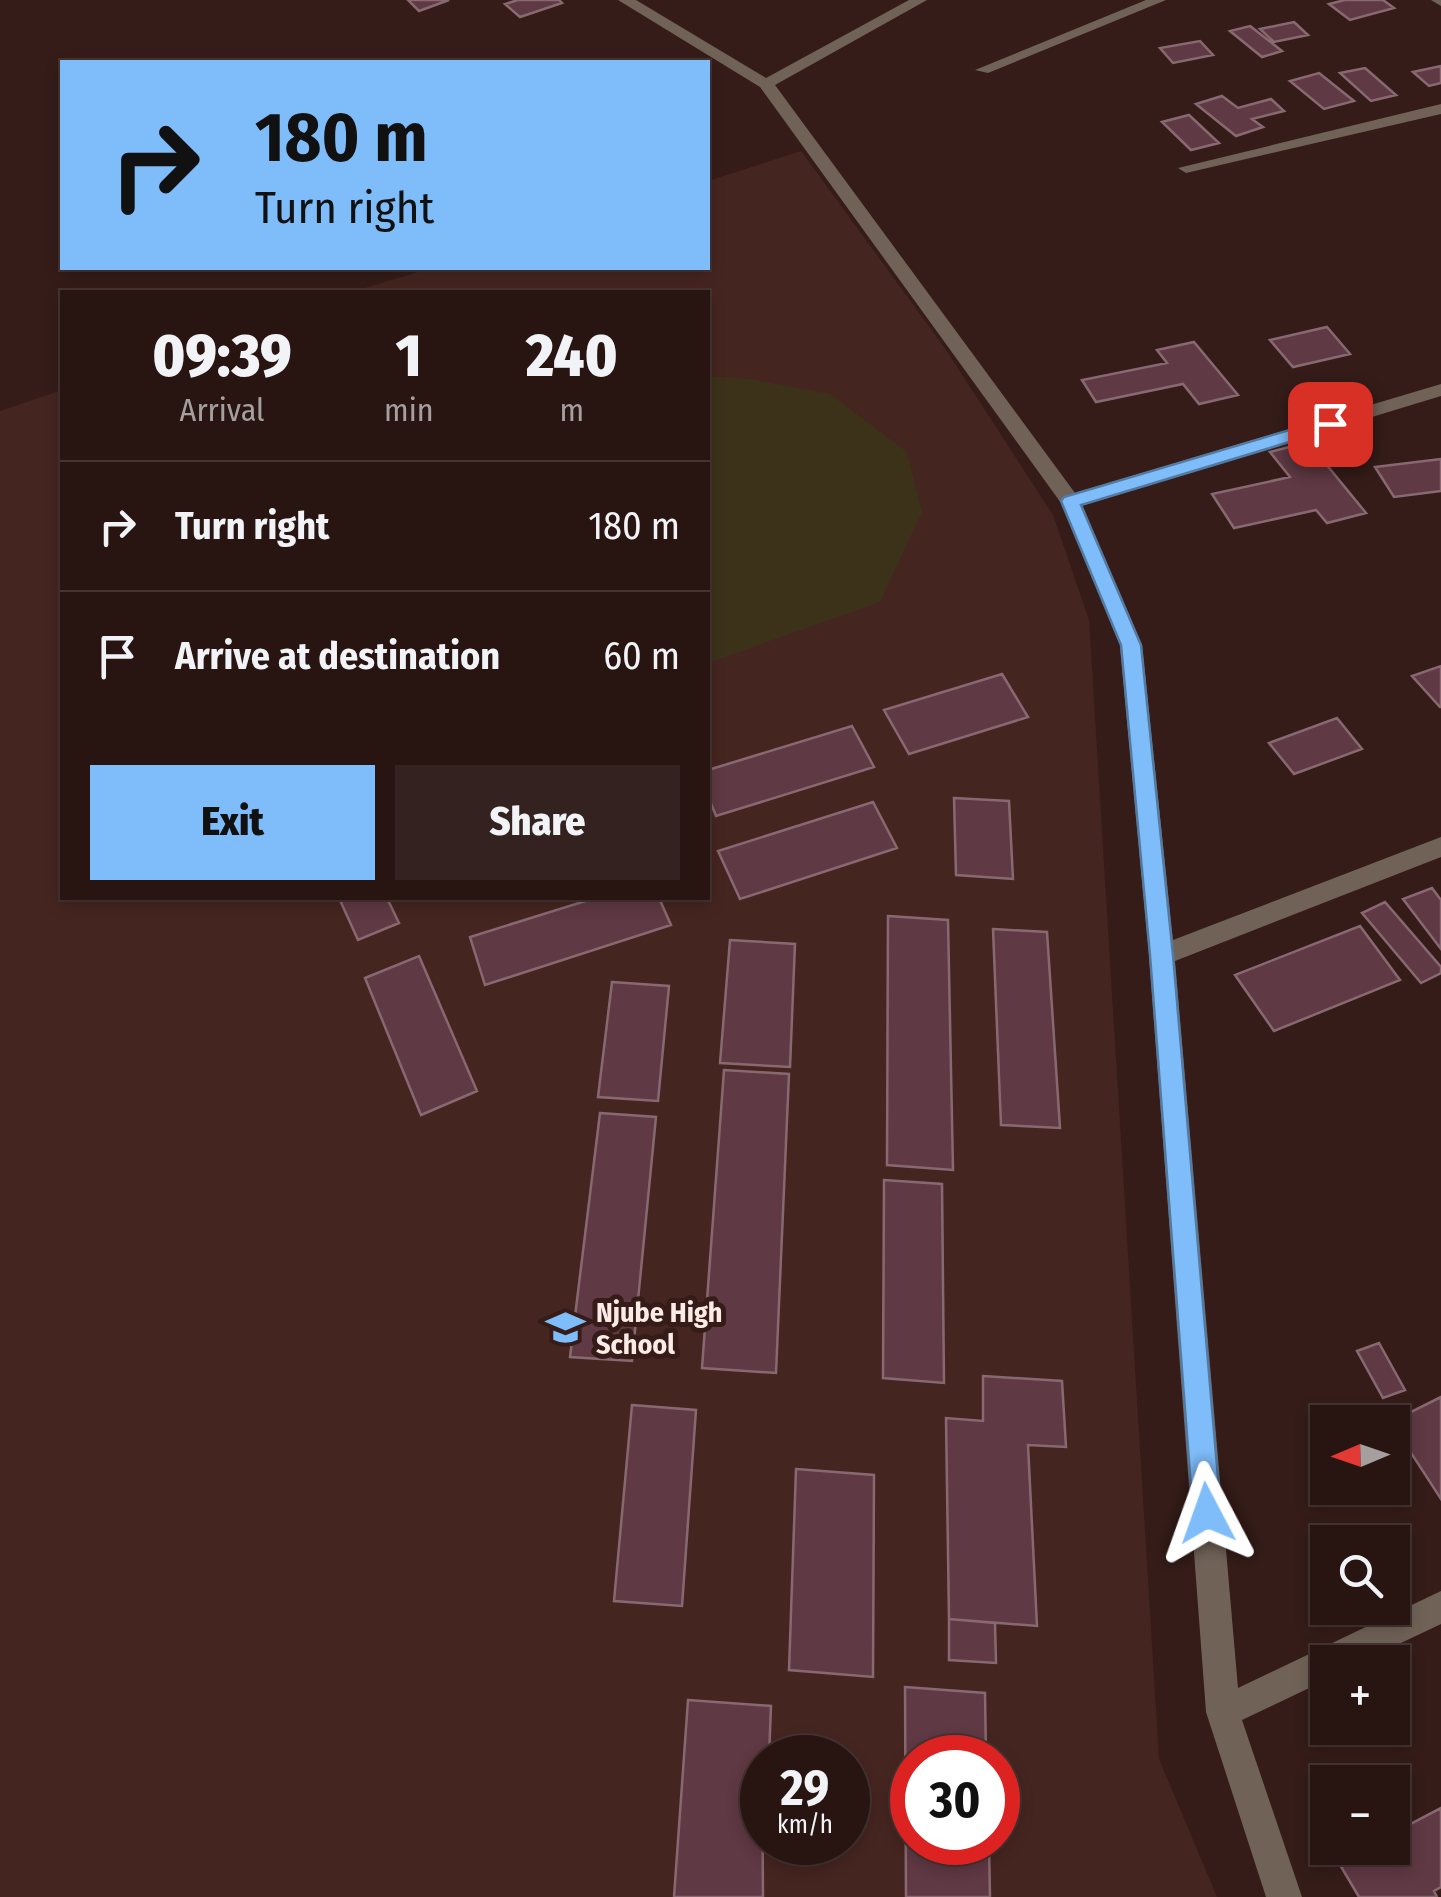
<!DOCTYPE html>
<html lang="en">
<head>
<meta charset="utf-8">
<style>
	:root { --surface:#281512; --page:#342220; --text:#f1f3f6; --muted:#a59f9f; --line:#443432; --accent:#7fbdfa }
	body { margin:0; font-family:"Fira Sans Condensed",sans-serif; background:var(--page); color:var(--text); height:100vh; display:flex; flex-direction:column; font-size:38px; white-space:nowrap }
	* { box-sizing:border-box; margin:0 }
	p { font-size:32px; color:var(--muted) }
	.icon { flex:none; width:55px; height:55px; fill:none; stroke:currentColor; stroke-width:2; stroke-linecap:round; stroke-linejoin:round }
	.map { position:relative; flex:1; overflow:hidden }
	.details { position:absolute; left:60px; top:290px; width:650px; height:610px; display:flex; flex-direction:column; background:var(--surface); border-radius:0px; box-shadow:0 5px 15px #0003,0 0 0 2px var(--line) }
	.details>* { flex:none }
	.banner { position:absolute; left:60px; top:60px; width:650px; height:210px; border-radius:0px; box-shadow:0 5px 15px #0003,0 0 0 2px var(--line); background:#7fbdfa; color:#111; overflow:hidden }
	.needle { width:65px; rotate:268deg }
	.tools { position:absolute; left:1310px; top:1405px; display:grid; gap:20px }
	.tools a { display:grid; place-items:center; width:100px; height:100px; border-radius:0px; background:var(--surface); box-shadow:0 5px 15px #0003,0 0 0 2px var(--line); font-size:50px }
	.speed { position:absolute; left:740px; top:1735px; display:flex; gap:20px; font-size:50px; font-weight:700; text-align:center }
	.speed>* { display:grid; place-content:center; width:130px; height:130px; border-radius:50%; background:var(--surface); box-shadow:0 5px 15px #0003,0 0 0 2px var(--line); line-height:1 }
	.speed small { font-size:25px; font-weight:400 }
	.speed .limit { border:15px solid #d22; background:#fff; color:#111 }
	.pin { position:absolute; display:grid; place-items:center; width:85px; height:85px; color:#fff; margin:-42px; border-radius:20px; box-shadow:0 5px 15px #0006 }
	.me { position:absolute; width:110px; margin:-55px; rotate:356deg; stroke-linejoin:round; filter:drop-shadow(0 0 8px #0008) }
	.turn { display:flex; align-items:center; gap:35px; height:210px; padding:0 30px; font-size:45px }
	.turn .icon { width:130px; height:130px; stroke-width:2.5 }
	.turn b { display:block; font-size:70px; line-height:85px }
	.eta { display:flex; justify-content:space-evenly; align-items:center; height:170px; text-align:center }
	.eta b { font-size:60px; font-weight:800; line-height:70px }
	.button { display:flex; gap:20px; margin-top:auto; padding:20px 30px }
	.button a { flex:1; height:115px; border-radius:0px; background:var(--accent); color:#111; font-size:40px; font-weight:800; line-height:115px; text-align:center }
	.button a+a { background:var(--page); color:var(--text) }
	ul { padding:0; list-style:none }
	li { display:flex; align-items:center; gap:30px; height:130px; padding:0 30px; border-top:2px solid var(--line) }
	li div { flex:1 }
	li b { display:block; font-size:38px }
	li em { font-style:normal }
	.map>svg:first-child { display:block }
</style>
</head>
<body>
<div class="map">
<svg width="1441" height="1897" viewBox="0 0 1441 1897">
	<rect width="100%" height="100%" fill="#351c18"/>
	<path fill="#452520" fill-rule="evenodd" d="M801,151L944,347L1053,515L1089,620L1159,1759L1217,1897H0V411L62,390V898H708V292H352L431,268H708V181ZM762,1758H848V1842H762ZM912,1758H998V1842H912Z"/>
	<path fill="#3c321a" d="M708,376L750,379L830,394L907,452L922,512L880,602L708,663Z"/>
	<path fill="#5f3943" stroke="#886971" stroke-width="2.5" d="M408,0H449L419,11Z
		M518,0H559L562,3L520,17L505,4Z
		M1345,0H1383L1394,8L1350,20L1329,4Z
		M1294,22L1308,35L1274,42L1260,29Z
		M1250,26L1282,51L1262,57L1230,31Z
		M1200,41L1213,55L1173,63L1160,48Z
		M1441,66V83L1429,86L1413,72Z
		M1365,68L1396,95L1371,101L1340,73Z
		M1319,73L1354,101L1324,109L1290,81Z
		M1222,96L1238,108L1271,99L1284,111L1252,119L1263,127L1236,136L1196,104Z
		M1189,115L1219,143L1191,150L1162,122Z
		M1327,327L1350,354L1293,367L1270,340Z
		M1194,342L1238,395L1199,404L1183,384L1096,402L1082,380L1167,363L1157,350Z
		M1308,442L1366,513L1327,523L1316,510L1234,528L1212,494L1290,477L1270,452Z
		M1441,459V491L1394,497L1375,467Z
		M1441,666V707H1440L1412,676Z
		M1002,674L1028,717L909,754L884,710Z
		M1337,718L1362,749L1294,774L1269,743Z
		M852,726L874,767L716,816L708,796V770Z
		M954,798L1009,801L1013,879L956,875Z
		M873,802L897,848L740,899L718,851Z
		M1432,888L1441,900V949L1403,899Z
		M339,898H387L399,923L358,940Z
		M595,898H659L671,925L485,985L470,937Z
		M1385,902L1441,967V973L1421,983L1362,913Z
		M888,916L948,920L953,1170L887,1165Z
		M1360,926L1400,980L1274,1031L1235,975Z
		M993,929L1047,932L1060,1128L1001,1125Z
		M730,940L795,944L790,1067L720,1063Z
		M419,956L477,1091L421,1115L365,978Z
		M612,982L669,986L658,1101L598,1097Z
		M724,1070L789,1074L776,1373L702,1368Z
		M600,1113L656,1117L632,1361L570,1357Z
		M884,1180L942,1184L944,1383L883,1378Z
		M1379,1343L1405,1390L1383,1398L1357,1351Z
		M983,1376L1062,1381L1066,1447L1028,1445L1037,1626L949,1619L946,1418L983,1421Z
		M1441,1397V1499L1391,1422Z
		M632,1405L696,1410L682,1606L614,1601Z
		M796,1469L874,1475L873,1677L789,1670Z
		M949,1619L995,1623L996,1663L949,1660Z
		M905,1687L985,1693L986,1758H912V1842H989L990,1897H906Z
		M688,1700L771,1706L769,1758H762L763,1897H674Z
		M1441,1808V1887L1434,1891L1437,1897H1359L1330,1848H1392V1823L1397,1831Z"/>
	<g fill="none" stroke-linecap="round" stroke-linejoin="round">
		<path fill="#706257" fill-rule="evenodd" d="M618,0H636L766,78L909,0H927L775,85L1075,493L1441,384V396L1082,505L1142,645L1173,940L1441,837V857L1175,961L1238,1688L1441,1591V1624L1361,1662H1328V1679L1242,1720L1302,1897H1266L1206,1712L1149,955L1120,645L1061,503L760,87Z
			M1146,0H1166L988,73L975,70Z
			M1431,0H1441V6Z
			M1441,104V114L1186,173L1178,168Z"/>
	</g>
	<path fill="#7fbdfa" stroke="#537ba2" stroke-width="2.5" d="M1330,418L1339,424L1336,428L1081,505L1141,645L1173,955L1221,1513L1217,1523L1207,1527L1197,1523L1193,1513L1150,955L1121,645L1061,501L1064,497Z"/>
	<defs>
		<symbol id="school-bare" viewBox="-9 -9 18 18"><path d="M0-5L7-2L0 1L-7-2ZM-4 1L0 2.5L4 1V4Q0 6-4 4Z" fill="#7fbdfa" stroke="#351c18" stroke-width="2.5" paint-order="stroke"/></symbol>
	</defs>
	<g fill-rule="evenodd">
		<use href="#school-bare" x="538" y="1300" width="55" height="55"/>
	</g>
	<g text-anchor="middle" stroke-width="10" stroke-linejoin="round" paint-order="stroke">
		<g font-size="28" font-weight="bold" fill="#feebe8" stroke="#351c18" text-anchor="start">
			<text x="596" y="1322">Njube High<tspan x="596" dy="32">School</tspan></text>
		</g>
	</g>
</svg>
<div class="tools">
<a><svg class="needle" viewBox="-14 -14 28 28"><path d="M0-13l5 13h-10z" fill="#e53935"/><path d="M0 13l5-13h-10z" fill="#a59f9f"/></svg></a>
<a><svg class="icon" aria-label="search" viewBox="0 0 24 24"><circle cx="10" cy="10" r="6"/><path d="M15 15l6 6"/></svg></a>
<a>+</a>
<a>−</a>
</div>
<div class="speed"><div>29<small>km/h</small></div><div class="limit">30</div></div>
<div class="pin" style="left:1330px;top:424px;background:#d93025"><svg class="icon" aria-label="arrive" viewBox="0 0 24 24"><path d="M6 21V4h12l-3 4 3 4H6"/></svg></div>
<svg class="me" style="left:1207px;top:1513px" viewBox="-20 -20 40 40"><path d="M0-17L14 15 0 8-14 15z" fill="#7fbdfa" stroke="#fff" stroke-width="4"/></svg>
<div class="banner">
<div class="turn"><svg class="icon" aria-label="right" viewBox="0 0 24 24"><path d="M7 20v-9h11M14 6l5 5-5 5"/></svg><div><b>180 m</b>Turn right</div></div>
</div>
<section class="details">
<div class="eta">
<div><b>09:39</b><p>Arrival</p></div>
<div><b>1</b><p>min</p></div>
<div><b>240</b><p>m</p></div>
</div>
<ul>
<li><svg class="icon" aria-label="right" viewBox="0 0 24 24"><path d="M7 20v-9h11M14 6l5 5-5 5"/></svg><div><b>Turn right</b></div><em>180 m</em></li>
<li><svg class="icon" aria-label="arrive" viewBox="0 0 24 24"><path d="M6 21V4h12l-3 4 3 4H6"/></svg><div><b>Arrive at destination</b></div><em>60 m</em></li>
</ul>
<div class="button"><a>Exit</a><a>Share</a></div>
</section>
</div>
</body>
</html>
